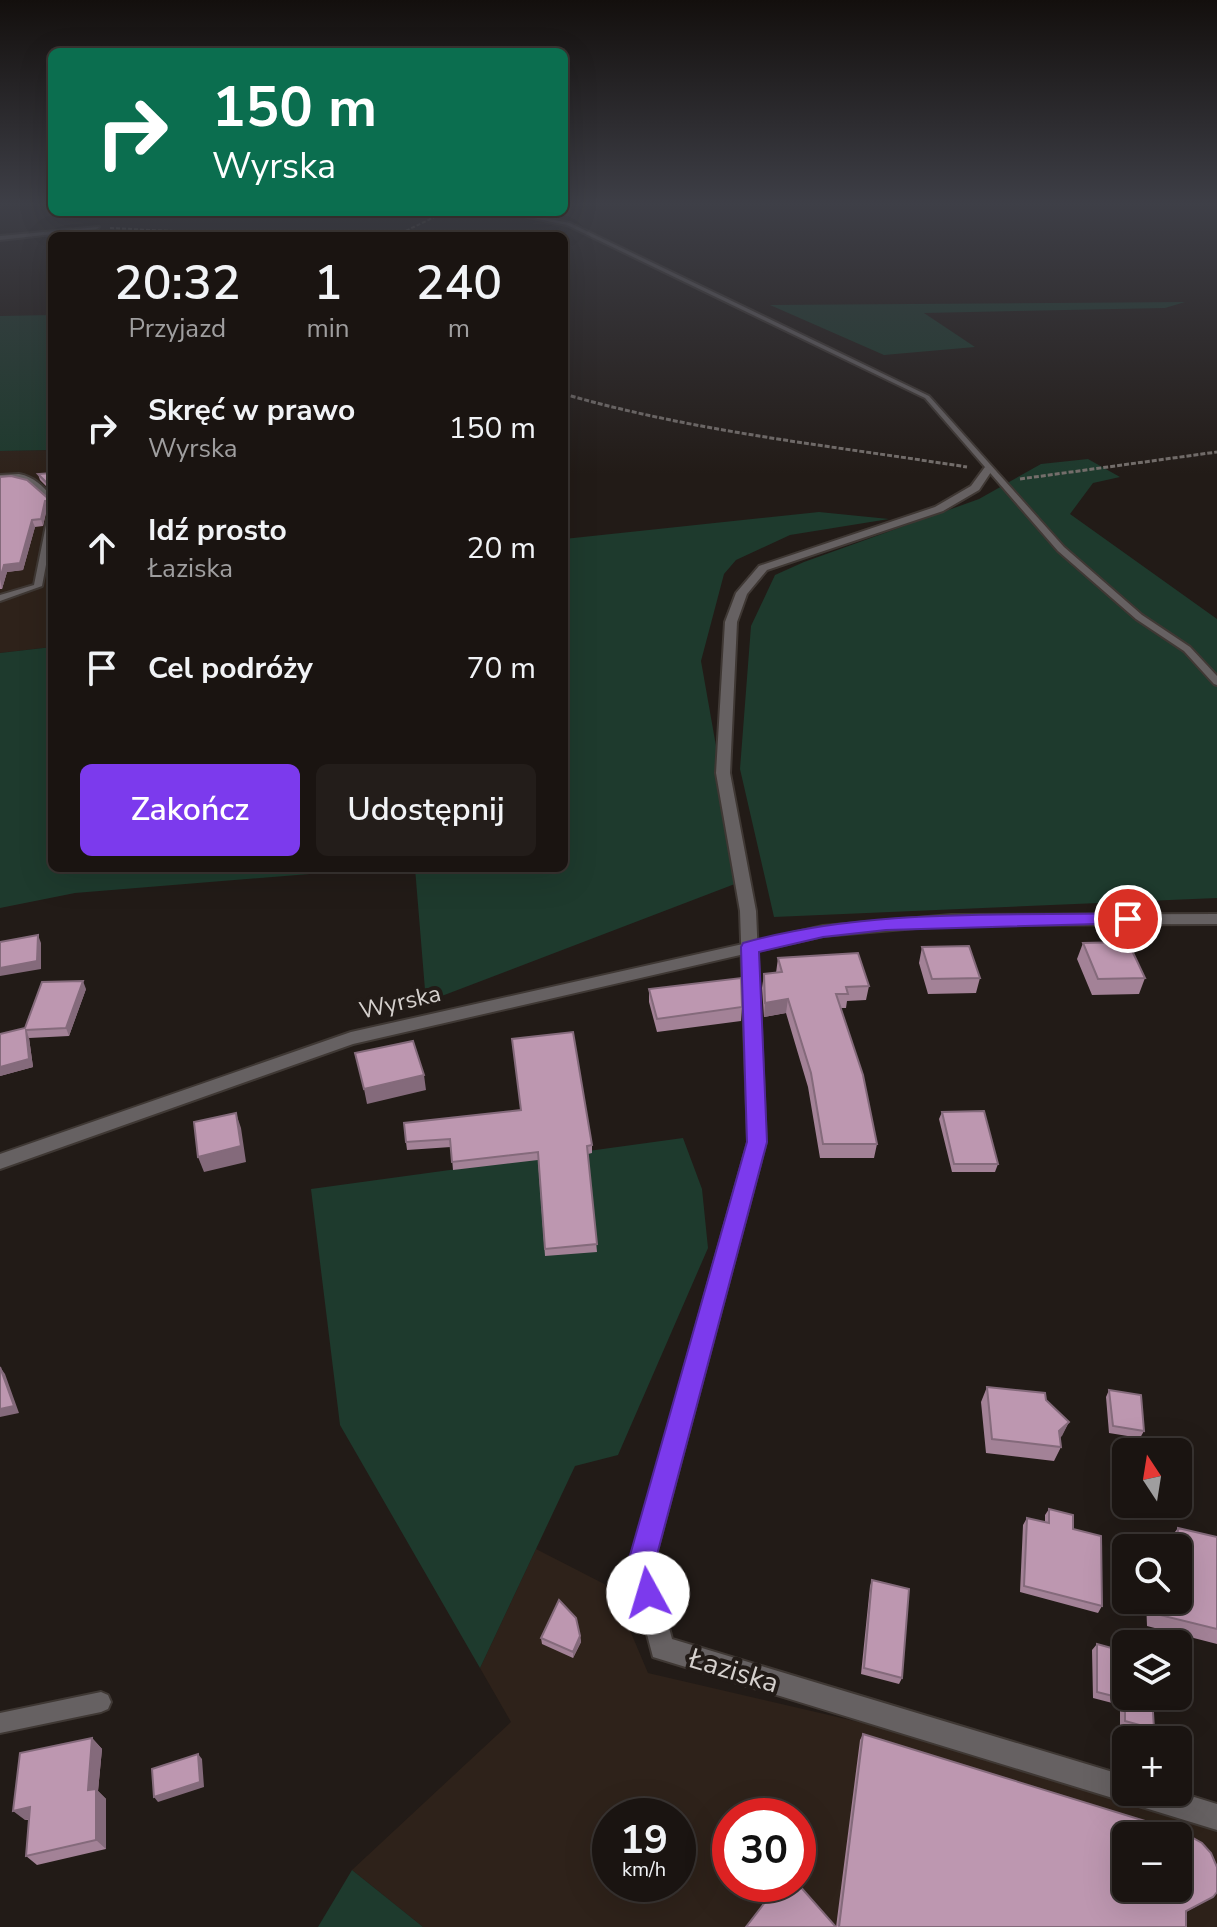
<!DOCTYPE html>
<html lang="pl">
<head>
<meta charset="utf-8">
<style>
	:root { --surface:#1a1411; --page:#231d1a; --text:#f1f3f6; --muted:#9f9e9f; --line:#383331; --accent:#7c3aed }
	body { margin:0; font-family:"Nunito Sans",sans-serif; background:var(--page); color:var(--text); height:100vh; display:flex; flex-direction:column; font-size:30px; white-space:nowrap }
	* { box-sizing:border-box; margin:0 }
	p { font-size:26px; color:var(--muted) }
	.icon { flex:none; width:44px; height:44px; fill:none; stroke:currentColor; stroke-width:2; stroke-linecap:round; stroke-linejoin:round }
	.map { position:relative; flex:1; overflow:hidden }
	.side { position:absolute; left:48px; top:232px; width:520px; height:640px; display:flex; flex-direction:column; background:var(--surface); border-radius:12px; box-shadow:0 8px 32px #0002,0 0 0 2px var(--line) }
	.side>* { flex:none }
	.hud { position:absolute; left:48px; top:48px; width:520px; height:168px; border-radius:12px; box-shadow:0 8px 32px #0002,0 0 0 2px var(--line); background:#0b6e4f; color:#fff; overflow:hidden }
	.needle { width:52px; rotate:348deg }
	.fabs { position:absolute; left:1112px; top:1438px; display:grid; gap:16px }
	.fabs a { display:grid; place-items:center; width:80px; height:80px; border-radius:12px; background:var(--surface); box-shadow:0 8px 32px #0002,0 0 0 2px var(--line); font-size:40px }
	.speed { position:absolute; left:592px; top:1798px; display:flex; gap:16px; font-size:40px; font-weight:700; text-align:center }
	.speed>* { display:grid; place-content:center; width:104px; height:104px; border-radius:50%; background:var(--surface); box-shadow:0 8px 32px #0002,0 0 0 2px var(--line); line-height:1 }
	.speed small { font-size:20px; font-weight:400 }
	.speed .limit { border:12px solid #d22; background:#fff; color:#111 }
	.pin { position:absolute; display:grid; place-items:center; width:68px; height:68px; color:#fff; margin:-34px; border:4px solid #fff; border-radius:50%; box-shadow:0 2px 8px #0007 }
	.me { position:absolute; width:88px; margin:-44px; rotate:354deg; stroke-linejoin:round; filter:drop-shadow(0 0 6px #0008) }
	.turn { display:flex; align-items:center; gap:28px; height:168px; padding:0 32px; font-size:36px }
	.turn .icon { width:104px; height:104px; stroke-width:2.5 }
	.turn b { display:block; font-size:56px; line-height:68px }
	.eta { display:flex; justify-content:space-evenly; align-items:center; height:136px; text-align:center }
	.eta b { font-size:48px; font-weight:600; line-height:56px }
	.cta { display:flex; gap:16px; margin-top:auto; padding:16px 32px }
	.cta a { flex:1; height:92px; border-radius:12px; background:var(--accent); color:#fff; font-size:32px; font-weight:600; line-height:92px; text-align:center }
	.cta a+a { background:var(--page); color:var(--text) }
	ul { padding:0; list-style:none }
	li { display:flex; align-items:center; gap:24px; height:120px; padding:0 32px }
	li div { flex:1 }
	li b { display:block; font-size:30px }
	li em { font-style:normal }
	.map>svg:first-child { display:block }
</style>
</head>
<body>
<div class="map">
<svg width="1217" height="1927" viewBox="0 0 1217 1927">
	<rect width="100%" height="100%" fill="#221b17"/>
	<path fill="#2e221a" fill-rule="evenodd" d="M52,450V647L0,653V451Z
		M536,1549L612,1588L648,1673L1126,1784V1792L1217,1805V1927H423L352,1870L511,1722L480,1668ZM610,1816H678V1884H610ZM730,1816H798V1884H730ZM1126,1836H1178V1888H1126Z"/>
	<path fill="#1e3a2d" d="M1185,302L1165,308L924,313L975,347L884,355L770,305Z
		M52,315V450L0,451V316Z
		M1088,459L1120,477L1093,483L1070,514L1217,619V898L774,917L740,769L751,626L775,575L804,562L979,499L1041,464Z
		M819,512L889,519L790,535L736,560L724,574L701,661L740,882L426,1002L415,868H564V539Z
		M52,647V868H384L75,893L0,908V653Z
		M683,1138L702,1189L708,1248L618,1455L575,1466L480,1668L340,1425L311,1189Z
		M352,1870L423,1927H318Z"/>
	<g fill="none" stroke-linecap="round" stroke-linejoin="round">
		<defs>
			<path id="service" d="M505,212H514L570,223L929,396L1064,547L1142,615L1190,647L1217,676V685L1214,684L1184,651L1136,619L1058,551L925,398L567,225Z
				M99,227L97,229L0,240V236Z
				M19,474C34,477 42,485 52,497V504C28,486 36,478 0,479V475Z
				M49,510H52V533L42,586L0,601V595L34,585Z
				M101,1692L108,1695L111,1702L108,1709L101,1712L0,1733V1713Z"/>
			<path id="minor" d="M985,467L993,469L979,490L943,511L767,570L747,594L737,622L730,773L756,911L766,1142L653,1566L672,1639L1126,1776V1792H1178L1217,1804V1830L653,1657L629,1566L748,1142L740,911L716,773L725,622L736,593L759,566L935,507L971,486Z"/>
			<path id="tertiary" d="M1217,914V924L951,925L823,936L353,1044L0,1169V1154L351,1032L823,926L951,915Z"/>
		</defs>
		<use href="#service" stroke="#3f3834" stroke-width="4"/>
		<use href="#minor" stroke="#3f3834" stroke-width="4"/>
		<use href="#tertiary" stroke="#3f3834" stroke-width="4"/>
		<path stroke="#746e6b" stroke-width="2" stroke-dasharray="4 2" stroke-linecap="butt" d="M110,228L277,236
			M395,236L445,212"/>
		<path stroke="#746e6b" stroke-width="3" stroke-dasharray="5 2" stroke-linecap="butt" d="M564,394C695,432 833,446 967,467
			M1020,479L1217,452"/>
		<use href="#service" fill="#666162" fill-rule="evenodd"/>
		<use href="#minor" fill="#666162" fill-rule="evenodd"/>
		<use href="#tertiary" fill="#666162" fill-rule="evenodd"/>
	</g>
	<path fill="#a38297" d="M52,473V508H47L43,526L35,527L23,570L7,572L2,589H0V477L50,500L52,492L40,480L38,474Z
		M1083,943L1145,978L1139,994L1092,995L1077,959Z
		M922,947L980,978L976,993L928,994L919,963Z
		M778,958L869,986L866,1000L847,1001L846,1008H840L877,1144L874,1158H820L808,1087L786,1013L764,1017L762,988L764,974L776,973Z
		M86,989L69,1036L29,1038L33,1067L0,1076V1034L25,1028Z
		M649,989L742,1007L741,1021L657,1032L649,1002Z
		M520,1110L592,1145V1153L588,1154L597,1252L545,1256L538,1160L453,1170L451,1147L407,1150L406,1142Z
		M942,1112L998,1164L995,1172H952L939,1119Z
		M987,1387L1046,1400L1069,1422L1060,1438L1061,1447L1054,1461L986,1453L981,1402Z
		M1109,1390L1144,1431L1140,1438L1109,1433L1106,1397Z
		M1049,1509L1073,1529L1102,1606L1098,1613L1020,1592L1023,1525L1027,1518L1045,1522V1515Z
		M1178,1528L1217,1537V1644L1147,1626L1146,1600H1178V1548H1146L1153,1539L1168,1543V1541Z
		M872,1580L902,1678L899,1684L861,1674L870,1586Z
		M580,1636L581,1642L573,1658L542,1644L541,1638Z
		M1097,1644L1154,1729L1149,1734L1120,1727V1705L1093,1698L1092,1650Z
		M863,1734L1213,1897L1186,1912V1927H836L860,1740Z
		M92,1738L102,1749L98,1791L106,1799V1849L37,1865L26,1856L29,1820H25Z"/>
	<path fill="#846a7b" d="M45,501L47,508L43,526L41,519Z
		M32,520L35,527L23,570L7,572L2,589L0,579L4,565Z
		M38,935L41,943V969L0,976V968Z
		M83,981L86,989L69,1036L66,1028Z
		M788,999L786,1013L764,1017L765,1003Z
		M26,1030L29,1038L33,1067L0,1076V1067Z
		M424,1075L426,1090L367,1104L364,1089Z
		M236,1113L241,1128L246,1162L204,1172L198,1157Z
		M0,1367L5,1374L19,1413L0,1417Z
		M1069,1422L1062,1436L1052,1445L1059,1431Z
		M580,1636L581,1642L573,1658V1652Z
		M92,1738L102,1749L98,1791L106,1799V1849L96,1840L88,1790Z
		M198,1754L202,1759L204,1787L158,1802L154,1797Z
		M30,1807L41,1817L25,1820L13,1811Z"/>
	<path fill="#bd97b0" stroke="#846a7b" stroke-width="2" fill-rule="evenodd" d="M52,473V488L38,474Z
		M11,476L27,480L50,500L52,490V501H45L41,519L32,520L20,563L4,565L0,579V477Z
		M38,935L37,961L0,968V942Z
		M1128,942L1145,978L1098,979L1083,943Z
		M969,946L980,978L932,979L922,947Z
		M858,953L869,986L846,987L848,994H836L863,1075L877,1144H823L811,1073L788,999L765,1003L764,974L782,972L778,958Z
		M741,978L742,1007L657,1019L649,989Z
		M83,981L66,1028L26,1030L29,1059L0,1067V1034L25,1028L42,982Z
		M573,1032L592,1145L587,1146L597,1244L545,1249L538,1152L452,1162L450,1139L406,1142L404,1123L521,1110L512,1039Z
		M413,1041L424,1075L364,1089L355,1053Z
		M984,1111L998,1164H954L942,1112Z
		M236,1113L241,1146L198,1157L194,1122Z
		M0,1367L14,1406L0,1409Z
		M987,1387L1045,1393L1046,1400L1069,1422L1059,1431L1061,1447L992,1439Z
		M1109,1390L1141,1395L1144,1431L1113,1426Z
		M1049,1509L1073,1515V1529L1101,1536L1102,1606L1024,1586L1027,1518L1049,1523Z
		M1178,1528L1217,1537V1629L1156,1614V1600H1178V1548H1153V1539L1177,1545Z
		M872,1580L909,1589L902,1678L864,1668Z
		M559,1600L576,1618L580,1636L573,1652L541,1638Z
		M1097,1644L1126,1652V1696H1152L1154,1729L1125,1721V1699L1097,1692Z
		M863,1734L1184,1833L1202,1843L1211,1853L1217,1867V1892L1213,1897L1186,1911V1927H839ZM1126,1836H1178V1888H1126Z
		M92,1738L88,1790L96,1789V1840L26,1856L30,1807L13,1811L20,1753Z
		M198,1754L200,1782L154,1797L152,1769Z
		M779,1884H798L836,1927H746Z"/>
	<linearGradient id="sky" x2="0" y2="1"><stop stop-color="#130f0d"/><stop offset="0.43" stop-color="#3e3f47"/><stop offset="1" stop-color="#3e3f47" stop-opacity="0"/></linearGradient>
	<rect width="1217" height="474" fill="url(#sky)"/>
	<path fill="#7c3aed" stroke="#51269a" stroke-width="2" d="M1128,913L1137,919L1135,923L886,930L823,937L759,952L767,1142L654,1566L661,1593L657,1603L648,1607L638,1603L627,1566L747,1142L741,947L743,943C868,908 1000,916 1128,913Z"/>
	<g text-anchor="middle" stroke-width="8" stroke-linejoin="round" paint-order="stroke">
		<g font-size="24" fill="#d5d0cd" stroke="#221b17">
			<text transform="translate(400 1002) rotate(-13)" y="8">Wyrska</text>
		</g>
		<g font-size="28" fill="#d5d0cd" stroke="#221b17">
			<text transform="translate(734 1670) rotate(17)" y="10">Łaziska</text>
		</g>
	</g>
</svg>
<div class="fabs">
<a><svg class="needle" viewBox="-14 -14 28 28"><path d="M0-13l5 13h-10z" fill="#e53935"/><path d="M0 13l5-13h-10z" fill="#9f9e9f"/></svg></a>
<a><svg class="icon" aria-label="search" viewBox="0 0 24 24"><circle cx="10" cy="10" r="6"/><path d="M15 15l6 6"/></svg></a>
<a><svg class="icon" aria-label="layers" viewBox="0 0 24 24"><path d="M12 4l9 5-9 5-9-5zM3 14l9 5 9-5"/></svg></a>
<a>+</a>
<a>−</a>
</div>
<div class="speed"><div>19<small>km/h</small></div><div class="limit">30</div></div>
<div class="pin" style="left:1128px;top:919px;background:#d93025"><svg class="icon" aria-label="arrive" viewBox="0 0 24 24"><path d="M6 21V4h12l-3 4 3 4H6"/></svg></div>
<svg class="me" style="left:648px;top:1593px" viewBox="-20 -20 40 40"><circle r="19" fill="#fff"/><path d="M0-13L10 11 0 6-10 11z" fill="#7c3aed"/></svg>
<div class="hud">
<div class="turn"><svg class="icon" aria-label="right" viewBox="0 0 24 24"><path d="M7 20v-9h11M14 6l5 5-5 5"/></svg><div><b>150 m</b>Wyrska</div></div>
</div>
<section class="side">
<div class="eta">
<div><b>20:32</b><p>Przyjazd</p></div>
<div><b>1</b><p>min</p></div>
<div><b>240</b><p>m</p></div>
</div>
<ul>
<li><svg class="icon" aria-label="right" viewBox="0 0 24 24"><path d="M7 20v-9h11M14 6l5 5-5 5"/></svg><div><b>Skręć w prawo</b><p>Wyrska</p></div><em>150 m</em></li>
<li><svg class="icon" aria-label="ahead" viewBox="0 0 24 24"><path d="M12 20V5M6 11l6-6 6 6"/></svg><div><b>Idź prosto</b><p>Łaziska</p></div><em>20 m</em></li>
<li><svg class="icon" aria-label="arrive" viewBox="0 0 24 24"><path d="M6 21V4h12l-3 4 3 4H6"/></svg><div><b>Cel podróży</b></div><em>70 m</em></li>
</ul>
<div class="cta"><a>Zakończ</a><a>Udostępnij</a></div>
</section>
</div>
</body>
</html>
